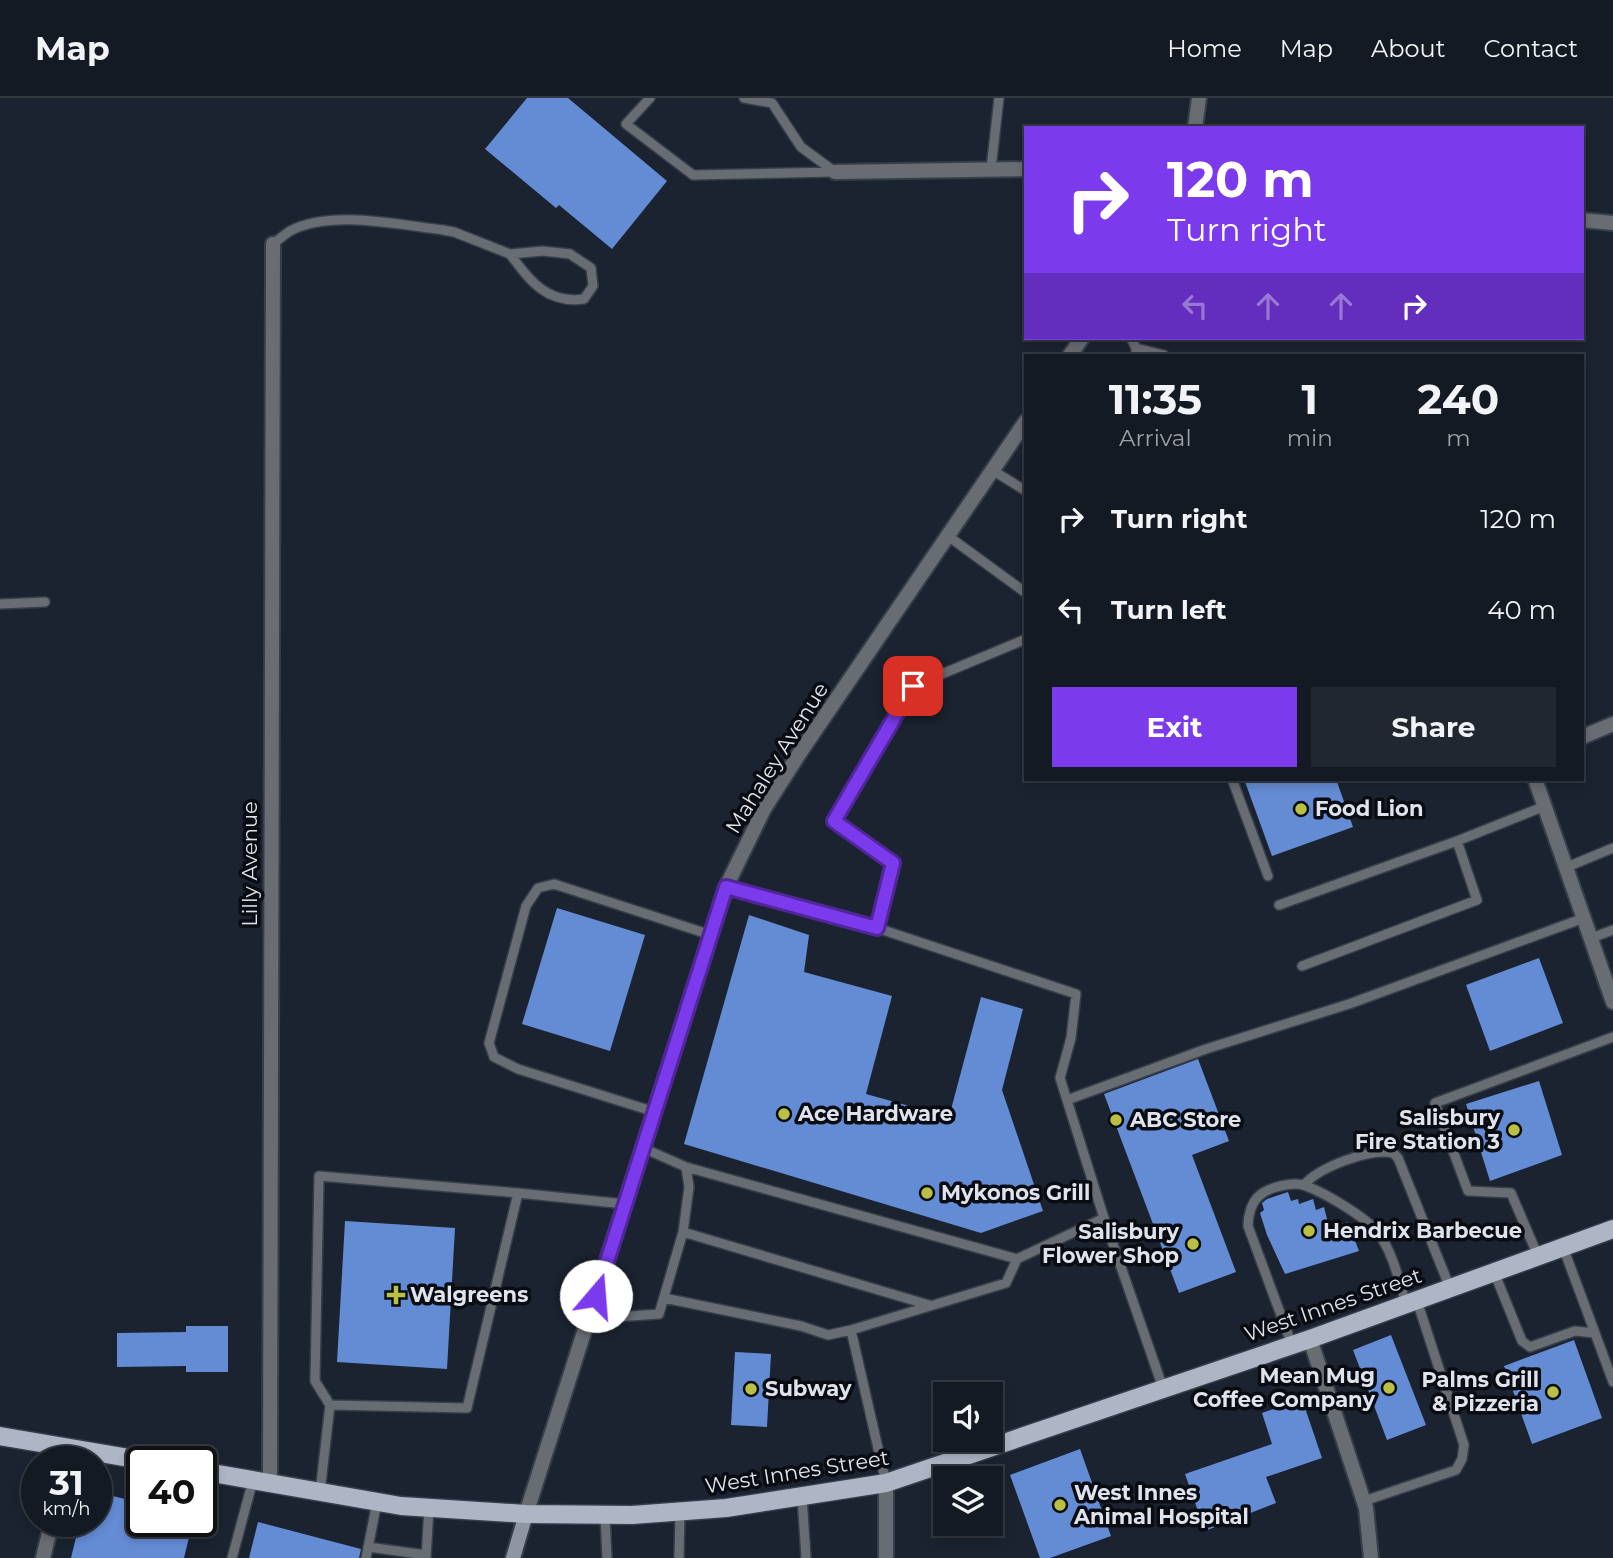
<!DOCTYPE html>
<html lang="en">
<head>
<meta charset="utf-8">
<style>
	:root { --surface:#141a24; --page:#212731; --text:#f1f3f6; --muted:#9da1a6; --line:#333841; --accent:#7c3aed }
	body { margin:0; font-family:Montserrat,sans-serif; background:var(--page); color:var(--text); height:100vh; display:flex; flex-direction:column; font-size:26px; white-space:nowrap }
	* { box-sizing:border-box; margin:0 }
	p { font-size:23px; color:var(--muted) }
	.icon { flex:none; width:38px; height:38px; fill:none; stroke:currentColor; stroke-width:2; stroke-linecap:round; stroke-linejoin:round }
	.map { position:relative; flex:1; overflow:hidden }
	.drawer { position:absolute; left:1024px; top:256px; width:560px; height:427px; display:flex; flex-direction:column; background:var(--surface); border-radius:0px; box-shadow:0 4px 10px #0003,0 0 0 2px var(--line) }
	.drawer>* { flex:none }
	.top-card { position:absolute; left:1024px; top:28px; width:560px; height:214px; border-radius:0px; box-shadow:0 4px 10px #0003,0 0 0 2px var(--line); background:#7c3aed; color:#fff; overflow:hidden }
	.tools { position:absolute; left:933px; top:1284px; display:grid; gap:14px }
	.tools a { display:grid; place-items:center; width:70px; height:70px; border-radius:0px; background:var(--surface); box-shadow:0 4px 10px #0003,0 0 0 2px var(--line); font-size:35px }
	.speed { position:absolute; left:21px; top:1348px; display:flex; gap:14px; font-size:35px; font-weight:700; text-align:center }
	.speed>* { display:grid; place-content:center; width:91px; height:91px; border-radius:50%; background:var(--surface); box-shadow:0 4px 10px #0003,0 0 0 2px var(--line); line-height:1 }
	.speed small { font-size:18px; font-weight:400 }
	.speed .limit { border:4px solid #111; border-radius:10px; background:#fff; color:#111 }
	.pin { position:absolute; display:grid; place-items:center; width:60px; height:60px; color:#fff; margin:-30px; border-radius:14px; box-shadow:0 4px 10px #0006 }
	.me { position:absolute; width:77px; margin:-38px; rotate:18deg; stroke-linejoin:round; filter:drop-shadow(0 0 5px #0008) }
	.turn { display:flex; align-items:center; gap:24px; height:147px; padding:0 28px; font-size:32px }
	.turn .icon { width:91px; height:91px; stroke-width:2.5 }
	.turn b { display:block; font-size:49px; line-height:60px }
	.lanes { display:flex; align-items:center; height:66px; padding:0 28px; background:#0003; justify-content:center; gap:35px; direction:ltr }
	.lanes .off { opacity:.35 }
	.eta { display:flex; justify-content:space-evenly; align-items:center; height:119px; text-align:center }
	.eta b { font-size:42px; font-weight:700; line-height:49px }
	.cta { display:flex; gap:14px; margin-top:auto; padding:14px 28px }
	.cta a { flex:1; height:80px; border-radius:0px; background:var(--accent); color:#fff; font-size:28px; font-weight:700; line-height:80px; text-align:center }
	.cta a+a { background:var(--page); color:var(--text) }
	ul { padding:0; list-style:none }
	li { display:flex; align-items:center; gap:21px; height:91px; padding:0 28px }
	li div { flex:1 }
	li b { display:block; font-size:26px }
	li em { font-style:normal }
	header { display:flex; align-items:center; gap:42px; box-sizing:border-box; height:98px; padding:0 35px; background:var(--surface); border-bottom:2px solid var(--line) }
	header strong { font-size:33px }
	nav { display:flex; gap:38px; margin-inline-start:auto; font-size:24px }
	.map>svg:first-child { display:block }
</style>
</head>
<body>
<header>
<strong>Map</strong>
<nav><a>Home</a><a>Map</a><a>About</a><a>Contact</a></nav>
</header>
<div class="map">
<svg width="1613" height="1460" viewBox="0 0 1613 1460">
	<rect width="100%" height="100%" fill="#1b2330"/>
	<path fill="#648cd4" d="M527,0H568L667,83L612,151L559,107L556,110L485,51Z
		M1244,681H1336L1353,729L1272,758Z
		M557,810L645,837L610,953L522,926Z
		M749,817L809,837L804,874L892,898L866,996L949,1019L981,899L1023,911L1002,992L1043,1113L981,1135L684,1046Z
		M1539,860L1563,925L1490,953L1466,887Z
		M1198,961L1229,1043L1192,1057L1236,1174L1179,1195L1104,996Z
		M1539,983L1562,1057L1490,1083L1466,1006Z
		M1288,1094L1291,1103L1298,1101L1299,1106L1313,1101L1316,1112L1324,1109L1329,1129L1348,1124L1359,1153L1285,1176L1267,1137L1260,1115L1264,1112L1262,1105L1267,1101Z
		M345,1123L455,1130L447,1271L337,1264Z
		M186,1228H228V1274H186V1268L117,1269V1235L186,1234Z
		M1391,1237L1426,1327L1387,1342L1353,1252Z
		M1574,1242L1602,1320L1532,1346L1504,1268Z
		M735,1254L771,1256L767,1329L731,1327Z
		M1302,1301L1322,1360L1266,1379L1276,1405L1205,1433L1185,1376L1272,1346L1262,1315Z
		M1080,1351L1111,1438L1050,1460H1040L1010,1377Z
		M96,1394L142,1405V1423H193L184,1460H71L80,1423H96Z
		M258,1424L361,1451L359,1460H249Z"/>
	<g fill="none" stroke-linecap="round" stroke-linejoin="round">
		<defs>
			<path id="service" d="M650,0L626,26L693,77L835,74
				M744,0L772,5L801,49L835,74
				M991,71L999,0
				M273,146C278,142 284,137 290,133C330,111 400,127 443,132L454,134L510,156L543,153L570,156L591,170L593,188L584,201C547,206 530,183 510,156
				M1131,240L1136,250V257
				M1136,250L1164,257
				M992,372L1026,393
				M948,438L1026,495
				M0,506L45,504
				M1232,681L1268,778
				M1567,769L1613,750
				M726,789L877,830L1076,896L1071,940L1060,980L1104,1120
				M1279,807L1457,743L1545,708
				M877,830L893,765L834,723L913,588L1026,541
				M1591,840L1613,832
				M1302,868L1477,802L1457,743
				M1067,1002L1206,951L1349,906L1584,820
				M655,1014L518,971L494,959L489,945L526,808L538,790L554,786L711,837
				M643,1050L686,1069L689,1089L683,1134L929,1207
				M686,1069L1017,1161
				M1304,1087C1319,1069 1370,1050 1393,1055L1398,1060L1450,1190
				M1563,1149L1595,1235
				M1538,1158L1511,1095L1468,1093L1435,1005L1613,939
				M1494,1174L1522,1243L1530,1249L1575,1233L1595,1235L1613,1284
				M664,1200L801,1228L828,1237L851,1232
				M588,1221L659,1216L683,1134
				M1292,1247L1248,1128C1248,1118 1251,1105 1259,1098C1268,1089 1294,1083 1306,1088C1325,1095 1366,1119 1378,1135C1393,1154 1399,1183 1406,1206
				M330,1307L315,1283L319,1078L518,1095
				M886,1385L851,1232L1006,1185L1017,1161L1104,1120L1163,1290
				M320,1394L330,1307L467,1310L518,1095L625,1106
				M802,1398L806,1460
				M1364,1403L1456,1372L1462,1361L1464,1347L1417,1203
				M605,1417L607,1460
				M368,1449L426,1457
				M232,1460L253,1382
				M366,1460L377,1404
				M426,1460L429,1410
				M679,1460L680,1414"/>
			<path id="minor" d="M835,74L1026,71
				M1582,122L1613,125
				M1582,639L1613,626
				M1535,681L1613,904
				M1310,1241L1366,1410L1371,1460
				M270,1385L273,146
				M886,1385V1460
				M43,1460L52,1423"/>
			<path id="tertiary" d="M1195,30L1199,0
				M1070,257L1082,240
				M526,1416L726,789L764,711L799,656L1026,323"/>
			<path id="secondary" d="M513,1460L526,1416"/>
			<path id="primary" d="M0,1338L147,1363
				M201,1373L401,1408L526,1416L632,1417L726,1410L886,1385L1310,1241L1613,1131"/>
		</defs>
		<use href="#service" stroke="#363e4a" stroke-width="12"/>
		<use href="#minor" stroke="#363e4a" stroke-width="18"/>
		<use href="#tertiary" stroke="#363e4a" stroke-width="18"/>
		<use href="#secondary" stroke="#363e4a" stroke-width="18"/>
		<use href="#primary" stroke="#363e4a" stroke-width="21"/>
		<use href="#service" stroke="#686c73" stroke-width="9"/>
		<use href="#minor" stroke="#686c73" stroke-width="14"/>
		<use href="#tertiary" stroke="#686c73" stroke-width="14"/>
		<use href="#secondary" stroke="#8f96a1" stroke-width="14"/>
		<use href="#primary" stroke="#aeb6c5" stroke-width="18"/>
	</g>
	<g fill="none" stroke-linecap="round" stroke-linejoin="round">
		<defs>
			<path id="route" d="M596,1198L726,789L877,830L893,765L834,723L913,588"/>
		</defs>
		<use href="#route" stroke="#51269a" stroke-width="18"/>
		<use href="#route" stroke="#7c3aed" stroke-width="12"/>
	</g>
	<g fill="#bac045" stroke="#090c12" stroke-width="2.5">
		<circle cx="1301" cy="711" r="7"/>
		<circle cx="784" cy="1016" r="7"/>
		<circle cx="1116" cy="1022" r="7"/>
		<circle cx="1514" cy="1032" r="7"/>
		<circle cx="927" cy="1095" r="7"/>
		<circle cx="1309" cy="1133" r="7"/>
		<circle cx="1193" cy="1146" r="7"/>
		<path d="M392.5 1186.5h7v7h7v7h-7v7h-7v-7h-7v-7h7z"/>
		<circle cx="1389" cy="1290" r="7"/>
		<circle cx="751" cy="1291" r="7"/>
		<circle cx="1553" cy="1294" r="7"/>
		<circle cx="1060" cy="1407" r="7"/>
	</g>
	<g text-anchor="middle" stroke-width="7" stroke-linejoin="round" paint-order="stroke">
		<g font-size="21" fill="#dee3ec" stroke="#090c12">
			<text transform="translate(777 660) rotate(-58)" y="7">Mahaley Avenue</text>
			<text transform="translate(250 766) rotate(-90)" y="7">Lilly Avenue</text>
			<text transform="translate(1333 1207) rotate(-19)" y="7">West Innes Street</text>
			<text transform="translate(797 1374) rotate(-9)" y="7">West Innes Street</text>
		</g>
		<g font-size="21" font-weight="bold" fill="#dee3ec" stroke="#090c12" text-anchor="start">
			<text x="1315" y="718">Food Lion</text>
			<text x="798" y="1023">Ace Hardware</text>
			<text x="1500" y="1027" text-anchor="end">Salisbury<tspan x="1500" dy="24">Fire Station 3</tspan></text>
			<text x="1130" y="1029">ABC Store</text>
			<text x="941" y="1102">Mykonos Grill</text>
			<text x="1323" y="1140">Hendrix Barbecue</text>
			<text x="1179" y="1141" text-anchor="end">Salisbury<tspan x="1179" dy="24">Flower Shop</tspan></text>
			<text x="410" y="1204">Walgreens</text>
			<text x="1375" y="1285" text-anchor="end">Mean Mug<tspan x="1375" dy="24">Coffee Company</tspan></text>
			<text x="1539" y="1289" text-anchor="end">Palms Grill<tspan x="1539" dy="24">&amp; Pizzeria</tspan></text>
			<text x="765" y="1298">Subway</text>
			<text x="1074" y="1402">West Innes<tspan x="1074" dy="24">Animal Hospital</tspan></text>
		</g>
	</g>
</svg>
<div class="tools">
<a><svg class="icon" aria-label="sound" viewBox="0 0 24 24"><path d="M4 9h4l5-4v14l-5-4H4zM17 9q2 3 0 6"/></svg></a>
<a><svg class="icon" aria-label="layers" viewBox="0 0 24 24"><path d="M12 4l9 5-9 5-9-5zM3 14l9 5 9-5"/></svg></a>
</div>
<div class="speed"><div>31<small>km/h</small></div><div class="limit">40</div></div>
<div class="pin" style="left:913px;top:588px;background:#d93025"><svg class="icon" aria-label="arrive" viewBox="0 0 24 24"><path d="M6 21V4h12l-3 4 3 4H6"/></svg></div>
<svg class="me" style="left:596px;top:1198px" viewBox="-20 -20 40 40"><circle r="19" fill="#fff"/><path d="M0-13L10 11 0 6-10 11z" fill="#7c3aed"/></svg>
<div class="top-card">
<div class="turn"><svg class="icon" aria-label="right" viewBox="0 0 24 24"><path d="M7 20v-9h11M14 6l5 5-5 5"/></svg><div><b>120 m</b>Turn right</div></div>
<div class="lanes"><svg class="icon off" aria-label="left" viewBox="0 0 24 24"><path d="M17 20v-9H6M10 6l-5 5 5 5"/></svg><svg class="icon off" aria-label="ahead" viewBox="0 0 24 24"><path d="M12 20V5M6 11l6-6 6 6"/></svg><svg class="icon off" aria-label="ahead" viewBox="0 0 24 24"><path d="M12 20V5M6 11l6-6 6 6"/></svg><svg class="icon" aria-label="right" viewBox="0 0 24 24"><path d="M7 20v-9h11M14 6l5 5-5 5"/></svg></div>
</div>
<section class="drawer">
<div class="eta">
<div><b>11:35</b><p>Arrival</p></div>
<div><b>1</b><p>min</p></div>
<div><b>240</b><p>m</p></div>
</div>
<ul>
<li><svg class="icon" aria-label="right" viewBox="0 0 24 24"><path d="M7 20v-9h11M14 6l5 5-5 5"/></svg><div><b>Turn right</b></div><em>120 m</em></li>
<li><svg class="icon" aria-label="left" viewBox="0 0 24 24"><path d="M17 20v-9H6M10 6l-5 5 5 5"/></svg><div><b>Turn left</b></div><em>40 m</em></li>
</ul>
<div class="cta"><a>Exit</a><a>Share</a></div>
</section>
</div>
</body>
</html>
